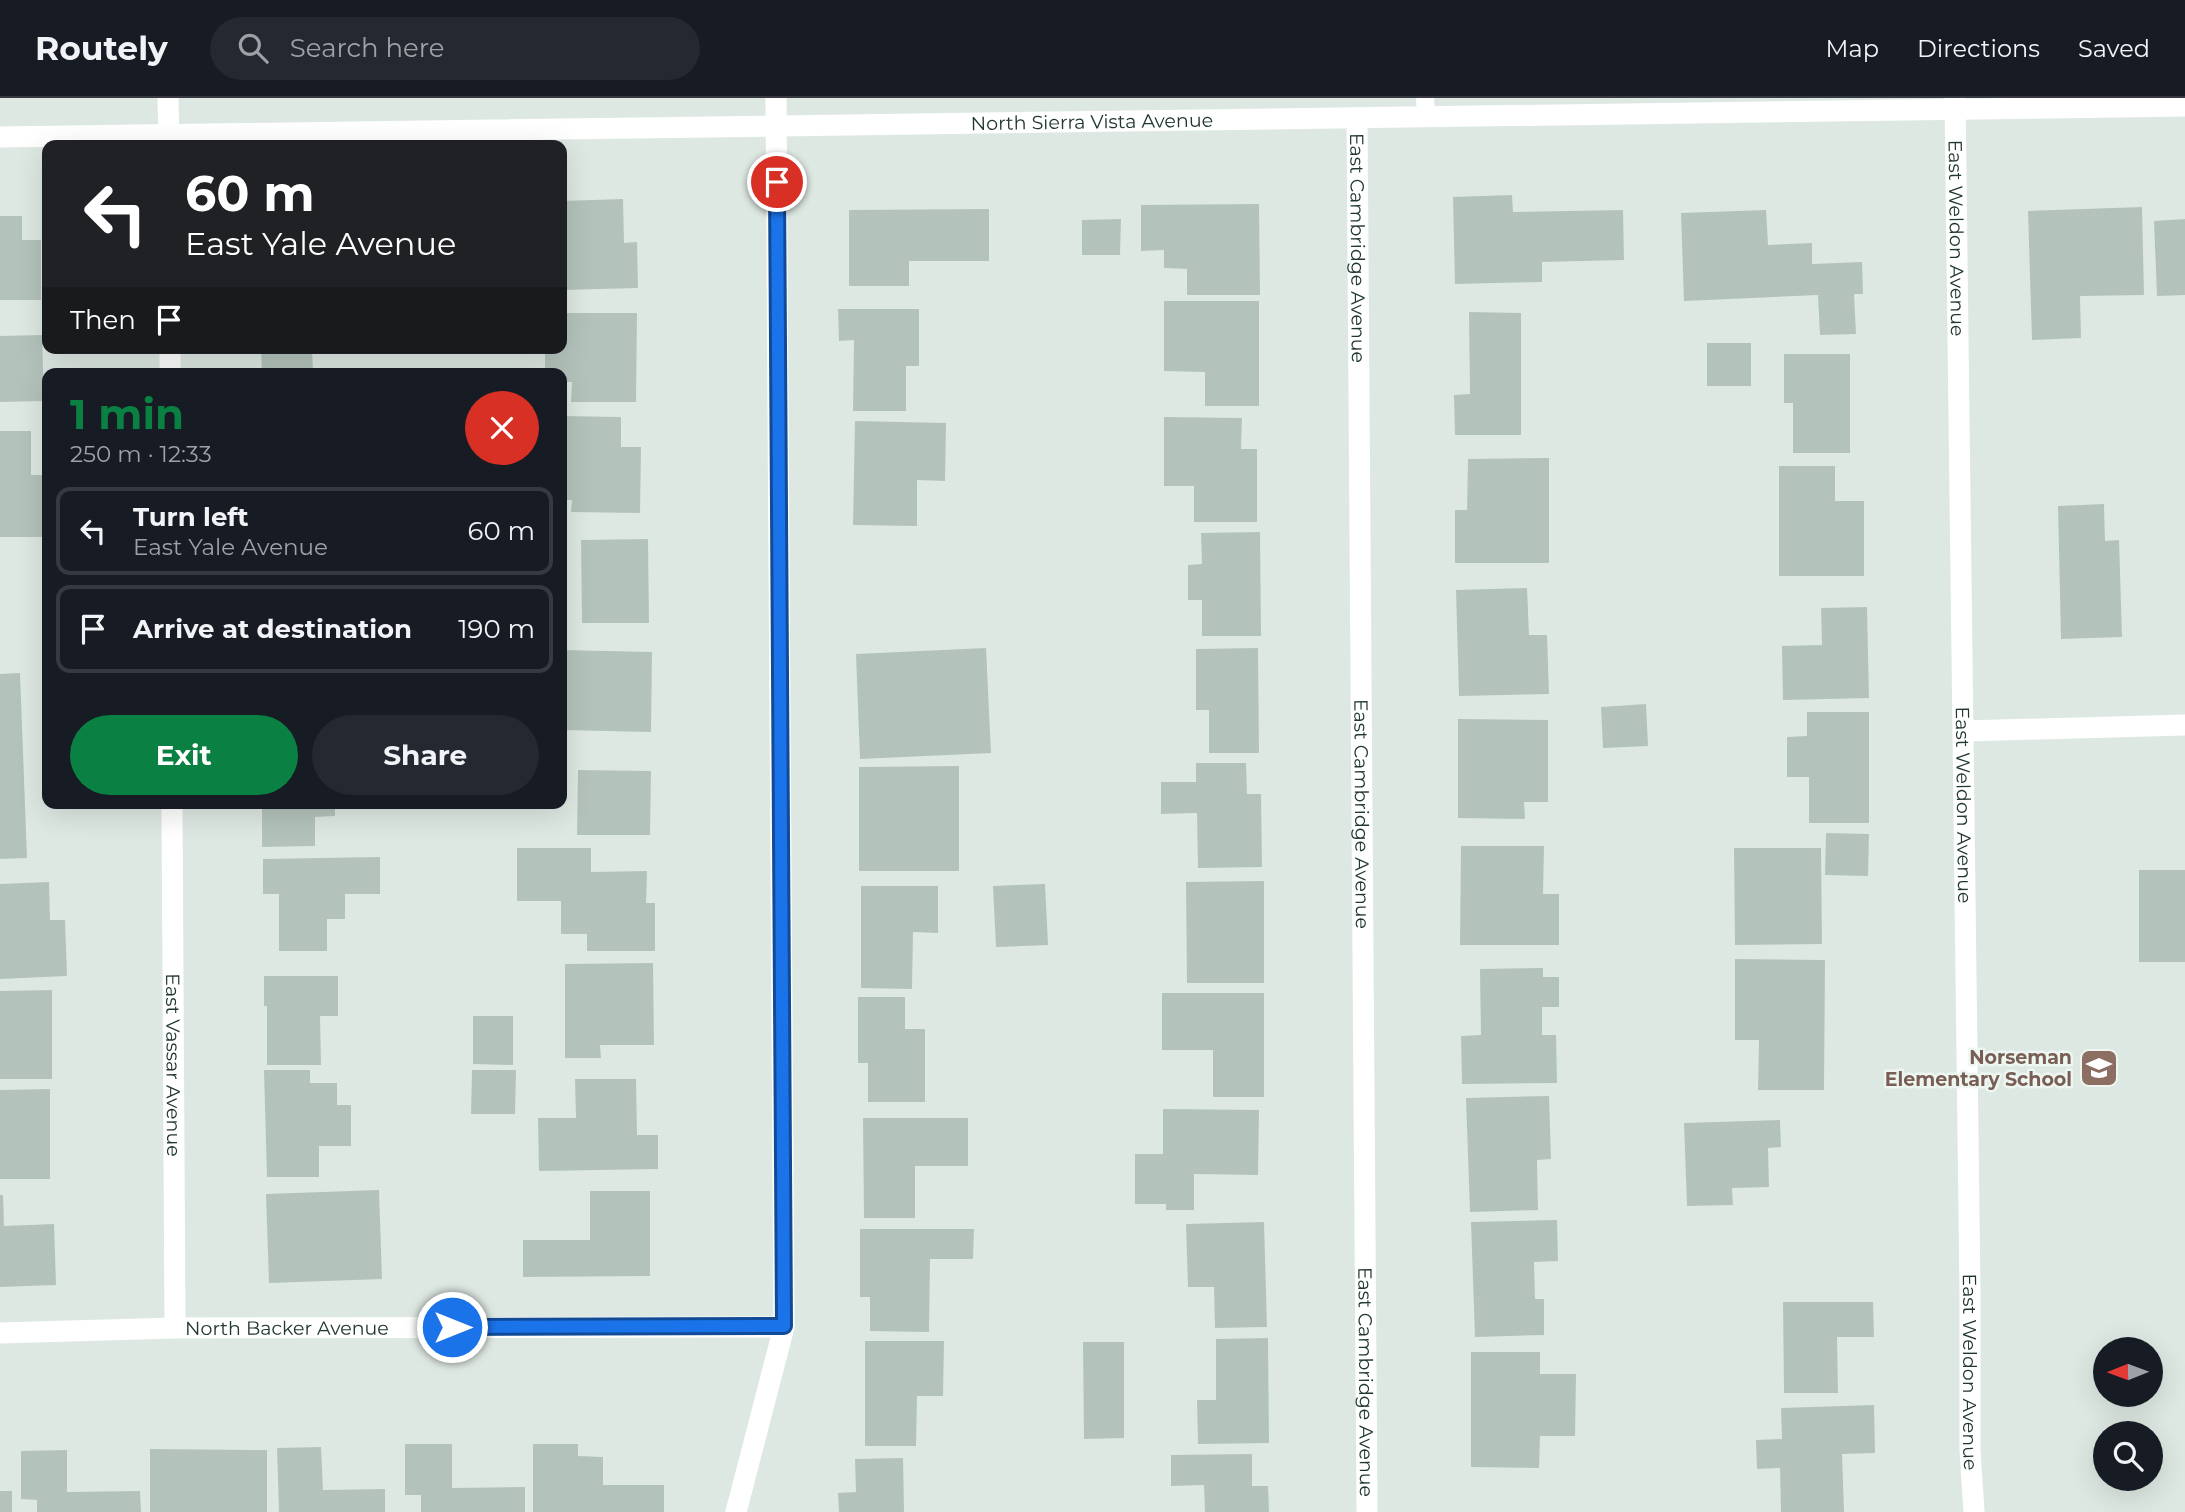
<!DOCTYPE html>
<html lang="en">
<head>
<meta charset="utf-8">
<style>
	:root { --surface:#171b24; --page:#242831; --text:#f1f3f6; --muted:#9ea1a6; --line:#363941; --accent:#0b8043 }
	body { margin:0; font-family:Montserrat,sans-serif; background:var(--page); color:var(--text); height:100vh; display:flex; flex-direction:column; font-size:26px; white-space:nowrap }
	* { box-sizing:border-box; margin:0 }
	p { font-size:23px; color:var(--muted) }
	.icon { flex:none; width:38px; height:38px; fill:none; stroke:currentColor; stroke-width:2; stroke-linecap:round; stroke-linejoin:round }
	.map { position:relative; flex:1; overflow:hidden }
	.drawer { position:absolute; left:42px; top:270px; width:525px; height:441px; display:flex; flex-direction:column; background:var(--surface); border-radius:14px; box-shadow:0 7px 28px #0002 }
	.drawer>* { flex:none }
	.banner { position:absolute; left:42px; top:42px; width:525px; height:214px; border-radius:14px; box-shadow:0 7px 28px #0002; background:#202124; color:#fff; overflow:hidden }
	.needle { width:46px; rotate:269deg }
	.buttons { position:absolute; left:2093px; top:1239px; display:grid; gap:14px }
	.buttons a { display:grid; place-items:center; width:70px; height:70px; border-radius:50%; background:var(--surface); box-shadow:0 7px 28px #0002; font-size:35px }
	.pin { position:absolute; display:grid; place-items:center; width:60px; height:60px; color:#fff; margin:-30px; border:4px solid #fff; border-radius:50%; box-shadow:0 2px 7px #0007 }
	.me { position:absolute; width:77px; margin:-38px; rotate:90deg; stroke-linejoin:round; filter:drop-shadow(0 0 5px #0008) }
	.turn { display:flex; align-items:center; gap:24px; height:147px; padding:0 28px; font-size:32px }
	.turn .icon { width:91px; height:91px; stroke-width:2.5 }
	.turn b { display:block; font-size:49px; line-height:60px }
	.then { display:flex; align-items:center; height:66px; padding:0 28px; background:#0003; gap:14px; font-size:26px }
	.round { display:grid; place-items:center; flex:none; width:74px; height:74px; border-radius:37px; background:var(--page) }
	.overview { display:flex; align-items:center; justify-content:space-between; height:119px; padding:0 28px }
	h1 { font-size:42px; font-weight:700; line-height:52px; color:var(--accent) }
	.primary-button { display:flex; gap:14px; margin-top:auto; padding:14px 28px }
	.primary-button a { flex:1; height:80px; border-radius:42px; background:var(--accent); color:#fff; font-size:28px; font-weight:700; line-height:80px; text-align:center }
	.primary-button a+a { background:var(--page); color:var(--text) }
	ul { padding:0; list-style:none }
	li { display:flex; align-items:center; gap:21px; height:88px; margin:0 14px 10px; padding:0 14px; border:4px solid var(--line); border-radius:14px }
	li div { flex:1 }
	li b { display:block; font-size:26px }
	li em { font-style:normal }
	header { display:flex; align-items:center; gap:42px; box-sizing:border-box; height:98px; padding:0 35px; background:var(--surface); border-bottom:2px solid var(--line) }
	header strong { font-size:33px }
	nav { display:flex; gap:38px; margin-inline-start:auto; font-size:24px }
	.search { width:490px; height:63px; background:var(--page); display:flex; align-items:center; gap:18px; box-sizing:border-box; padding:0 24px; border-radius:38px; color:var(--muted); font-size:26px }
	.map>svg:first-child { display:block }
</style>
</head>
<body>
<header>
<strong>Routely</strong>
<div class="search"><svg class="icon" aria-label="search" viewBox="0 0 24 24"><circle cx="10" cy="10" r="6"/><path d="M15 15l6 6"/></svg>Search here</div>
<nav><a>Map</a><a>Directions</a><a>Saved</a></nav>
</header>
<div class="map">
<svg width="2185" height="1414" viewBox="0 0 2185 1414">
	<rect width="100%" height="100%" fill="#dee8e2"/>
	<path fill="#b3c3bb" d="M1512,97L1513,114L1623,112L1624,162L1542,164V184L1455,186L1453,99Z
		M623,101L624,145L637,144L638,190L562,192V103Z
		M1259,106L1260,197H1187V171L1164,170V152L1141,153V107Z
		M2142,109L2144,197L2080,198L2081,240L2032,242L2028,113Z
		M989,111V163H909V188H849V112Z
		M1766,112L1768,147L1812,145V166L1862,164L1863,196H1854L1856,236L1820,237L1818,197L1684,203L1681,115Z
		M0,118H22V142H41V202H0Z
		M1121,121L1120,157H1082V122Z
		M2185,121V197L2157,198L2154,123Z
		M1164,203H1259V308H1205V274L1164,273Z
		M838,211H919V268H906V313H853L854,242L839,243Z
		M1469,214L1521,215V337H1455L1454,297L1470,296Z
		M562,215H637L636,304H571L572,284H562V275H545V250H562Z
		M42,237L44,303L0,304V238Z
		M1707,245H1751V288H1707Z
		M261,250H312L313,275H262Z
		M1784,256H1850V355H1793V305H1784Z
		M562,318L621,319V349H641L640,415L571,414L572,402H562V375H566V359H562Z
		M1164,319L1242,320L1241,351H1257V424H1194V388H1164Z
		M855,323L946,325L945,383L917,382V428L853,427Z
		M0,333H31V377H45V439H0Z
		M1549,360V465H1455V412H1467L1468,361Z
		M1779,368H1835V403H1864V478H1779Z
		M2104,406L2105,443L2119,442L2122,539L2061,541L2058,408Z
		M1260,434L1261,538H1202V502H1188V467L1202,466L1201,435Z
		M648,441L649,525H582L581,442Z
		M1527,490L1529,537H1547L1549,596L1459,598L1456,492Z
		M1867,509L1869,600L1783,602L1782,548L1822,547L1821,510Z
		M986,550L991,655L860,661L856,556Z
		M1258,550L1259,655H1209V612H1196V551Z
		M562,552L652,554L651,634L562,632Z
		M20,575L27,760L0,761V576Z
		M1646,606L1648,648L1603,650L1601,609Z
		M1807,614H1869V725H1809V679H1787V639L1807,638Z
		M1458,621L1548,622V704H1524L1525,721L1458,720Z
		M1196,665H1246L1247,696H1261L1262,769L1198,770L1197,715L1161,716V684H1196Z
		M959,668V773H859V669Z
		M578,672L651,673L650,737H577Z
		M262,705H335V718L315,719V748L262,749Z
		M1826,735L1869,736L1868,778L1825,777Z
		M1461,748H1544L1543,796H1559V847H1460Z
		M517,750H591V774L647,773L646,805H655V853H587V836H561V803H517Z
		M1734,750H1821L1822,846L1735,847Z
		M380,759V796H345V821H327V853H279V796H263V761Z
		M2139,772H2185V864H2139Z
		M1264,783V885H1187L1186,784Z
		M49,784L50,822H65L67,878L0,881V786Z
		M1045,786L1048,847L996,849L993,788Z
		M861,788H938V835L913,834L912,891L861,890Z
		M1735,861L1825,862L1824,992H1758L1759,942H1735Z
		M653,865L654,947H600L601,960H565V866Z
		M1543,870V879H1559V909H1542V937H1556L1557,985L1462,986L1461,938L1481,937L1480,871Z
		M264,878H338V918H320L321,967H267V908H264Z
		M52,892V981H0V893Z
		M1162,895H1264V999H1213V952H1162Z
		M858,899H905V931H925V1004H868V965H858Z
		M473,918H513V967L473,966Z
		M264,972H310V985H337V1007H351V1048H319V1079H267Z
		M472,972H516L515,1016H471Z
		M575,981H636L637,1037H658V1071L539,1073L538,1020H576Z
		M50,991V1081H0V992Z
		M1549,998L1551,1061L1537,1062L1538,1112L1470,1114L1466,1000Z
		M1163,1011L1259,1012L1258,1077L1194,1076V1112H1166V1106H1135V1056H1163Z
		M863,1020H968V1068H915V1120H864Z
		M1780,1022L1781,1049L1768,1050L1769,1089L1732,1090L1733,1107L1687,1108L1684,1025Z
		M379,1092L382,1181L269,1185L266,1096Z
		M590,1093H650V1178L523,1179V1142H590Z
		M0,1097H3L4,1128L54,1126L56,1187L0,1189Z
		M1557,1122L1558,1163L1534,1164L1535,1201H1544V1237L1475,1239L1471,1124Z
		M1264,1124L1267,1229L1215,1230L1214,1189H1188L1186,1126Z
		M860,1131H974L973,1161H930L929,1234L870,1233V1199H860Z
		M1783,1204H1873L1874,1239H1837L1838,1295H1784Z
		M1268,1240L1269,1345L1198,1346L1197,1302H1216V1241Z
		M865,1243H944L943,1298H917L916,1348H865Z
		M1083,1244H1124V1340L1084,1341Z
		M1471,1254H1540V1276H1576L1575,1338H1540L1539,1370L1471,1369Z
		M1874,1307L1875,1355L1842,1356L1844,1414H1781L1780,1370L1757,1371L1756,1342L1782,1341L1781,1310Z
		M405,1346H452V1390L525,1389V1414H421V1397H405Z
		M533,1346H578V1358L603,1359V1387H664V1414H533Z
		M321,1349L323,1392L385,1391V1414H279L277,1350Z
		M150,1351L267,1352V1414H150Z
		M67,1352V1394L140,1393L141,1414H37V1402L21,1401V1353Z
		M1252,1356V1388H1268L1269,1414H1205L1204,1387L1171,1388V1357Z
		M903,1360L904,1414H839L838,1395L856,1394L855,1361Z
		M0,1393H12V1414H0Z"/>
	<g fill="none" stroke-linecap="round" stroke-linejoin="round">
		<path stroke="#fff" stroke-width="18" d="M1425,0L1426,19"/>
		<g stroke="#fff" stroke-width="21">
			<path d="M168,0L169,47"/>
			<path id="s1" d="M1955,0L1970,1196V1352L1974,1414"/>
			<path id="s2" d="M1357,20L1367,1414"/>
			<path id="s3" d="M0,39L2185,8"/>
			<path d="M170,250V275"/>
			<path d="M1964,633L2185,627"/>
			<path id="s4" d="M172,705L175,1230"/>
			<path id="s5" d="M0,1235L175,1230L784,1229"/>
			<path d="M736,1414L784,1229L776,0"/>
		</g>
	</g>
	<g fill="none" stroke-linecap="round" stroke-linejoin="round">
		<defs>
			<path id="route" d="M452,1229L784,1228L777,84"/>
		</defs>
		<use href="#route" stroke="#114b97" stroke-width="18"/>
		<use href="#route" stroke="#1a73e8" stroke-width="12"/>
	</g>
	<defs>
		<symbol id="school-square" viewBox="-11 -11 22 22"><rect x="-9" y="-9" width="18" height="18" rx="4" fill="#8d6e63" stroke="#eef6f1"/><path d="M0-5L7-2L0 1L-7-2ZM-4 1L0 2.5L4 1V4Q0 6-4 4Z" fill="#fff"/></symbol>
	</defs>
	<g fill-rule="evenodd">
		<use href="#school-square" x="2077" y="948" width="44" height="44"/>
	</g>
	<g text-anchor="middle" stroke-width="5" stroke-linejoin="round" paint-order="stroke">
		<g font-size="19" fill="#20372e" stroke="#eef6f1">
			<text dy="7" stroke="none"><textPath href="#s3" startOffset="1092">North Sierra Vista Avenue</textPath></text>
			<text dy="7" stroke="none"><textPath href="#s1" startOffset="140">East Weldon Avenue</textPath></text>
			<text dy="7" stroke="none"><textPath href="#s2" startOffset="130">East Cambridge Avenue</textPath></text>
			<text dy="7" stroke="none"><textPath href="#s1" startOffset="707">East Weldon Avenue</textPath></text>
			<text dy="7" stroke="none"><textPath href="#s2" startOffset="696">East Cambridge Avenue</textPath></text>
			<text dy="7" stroke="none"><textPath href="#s4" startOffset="262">East Vassar Avenue</textPath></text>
			<text dy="7" stroke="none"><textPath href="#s5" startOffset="287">North Backer Avenue</textPath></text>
			<text dy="7" stroke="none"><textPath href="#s1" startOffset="1274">East Weldon Avenue</textPath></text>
			<text dy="7" stroke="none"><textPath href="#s2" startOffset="1264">East Cambridge Avenue</textPath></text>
		</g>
		<g font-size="19" font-weight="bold" fill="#785e54" stroke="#eef6f1" text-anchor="end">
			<text x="2072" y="966">Norseman<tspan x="2072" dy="22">Elementary School</tspan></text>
		</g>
	</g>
</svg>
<div class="buttons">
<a><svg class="needle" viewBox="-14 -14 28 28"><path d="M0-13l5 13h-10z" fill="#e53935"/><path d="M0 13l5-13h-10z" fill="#9ea1a6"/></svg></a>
<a><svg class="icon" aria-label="search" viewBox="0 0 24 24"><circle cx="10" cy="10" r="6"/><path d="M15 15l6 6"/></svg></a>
</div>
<div class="pin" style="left:777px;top:84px;background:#d93025"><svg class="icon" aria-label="arrive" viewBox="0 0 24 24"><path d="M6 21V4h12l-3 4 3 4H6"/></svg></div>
<svg class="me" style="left:452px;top:1229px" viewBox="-20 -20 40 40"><circle r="17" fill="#1a73e8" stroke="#fff" stroke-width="3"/><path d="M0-11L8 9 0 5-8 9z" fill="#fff"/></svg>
<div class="banner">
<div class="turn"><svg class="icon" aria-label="left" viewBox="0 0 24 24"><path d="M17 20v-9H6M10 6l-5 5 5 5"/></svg><div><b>60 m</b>East Yale Avenue</div></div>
<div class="then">Then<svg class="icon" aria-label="arrive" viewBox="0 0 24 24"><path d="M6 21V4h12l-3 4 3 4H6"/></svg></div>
</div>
<section class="drawer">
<div class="overview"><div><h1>1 min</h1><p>250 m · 12:33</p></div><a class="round" style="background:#d93025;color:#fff"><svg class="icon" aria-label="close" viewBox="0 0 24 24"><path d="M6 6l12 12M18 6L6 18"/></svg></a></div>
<ul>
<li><svg class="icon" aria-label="left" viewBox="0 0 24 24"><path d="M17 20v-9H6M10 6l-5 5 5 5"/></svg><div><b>Turn left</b><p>East Yale Avenue</p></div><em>60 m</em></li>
<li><svg class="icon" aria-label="arrive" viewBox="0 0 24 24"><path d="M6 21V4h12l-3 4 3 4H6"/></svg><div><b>Arrive at destination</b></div><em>190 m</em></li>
</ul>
<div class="primary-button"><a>Exit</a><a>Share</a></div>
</section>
</div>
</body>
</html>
